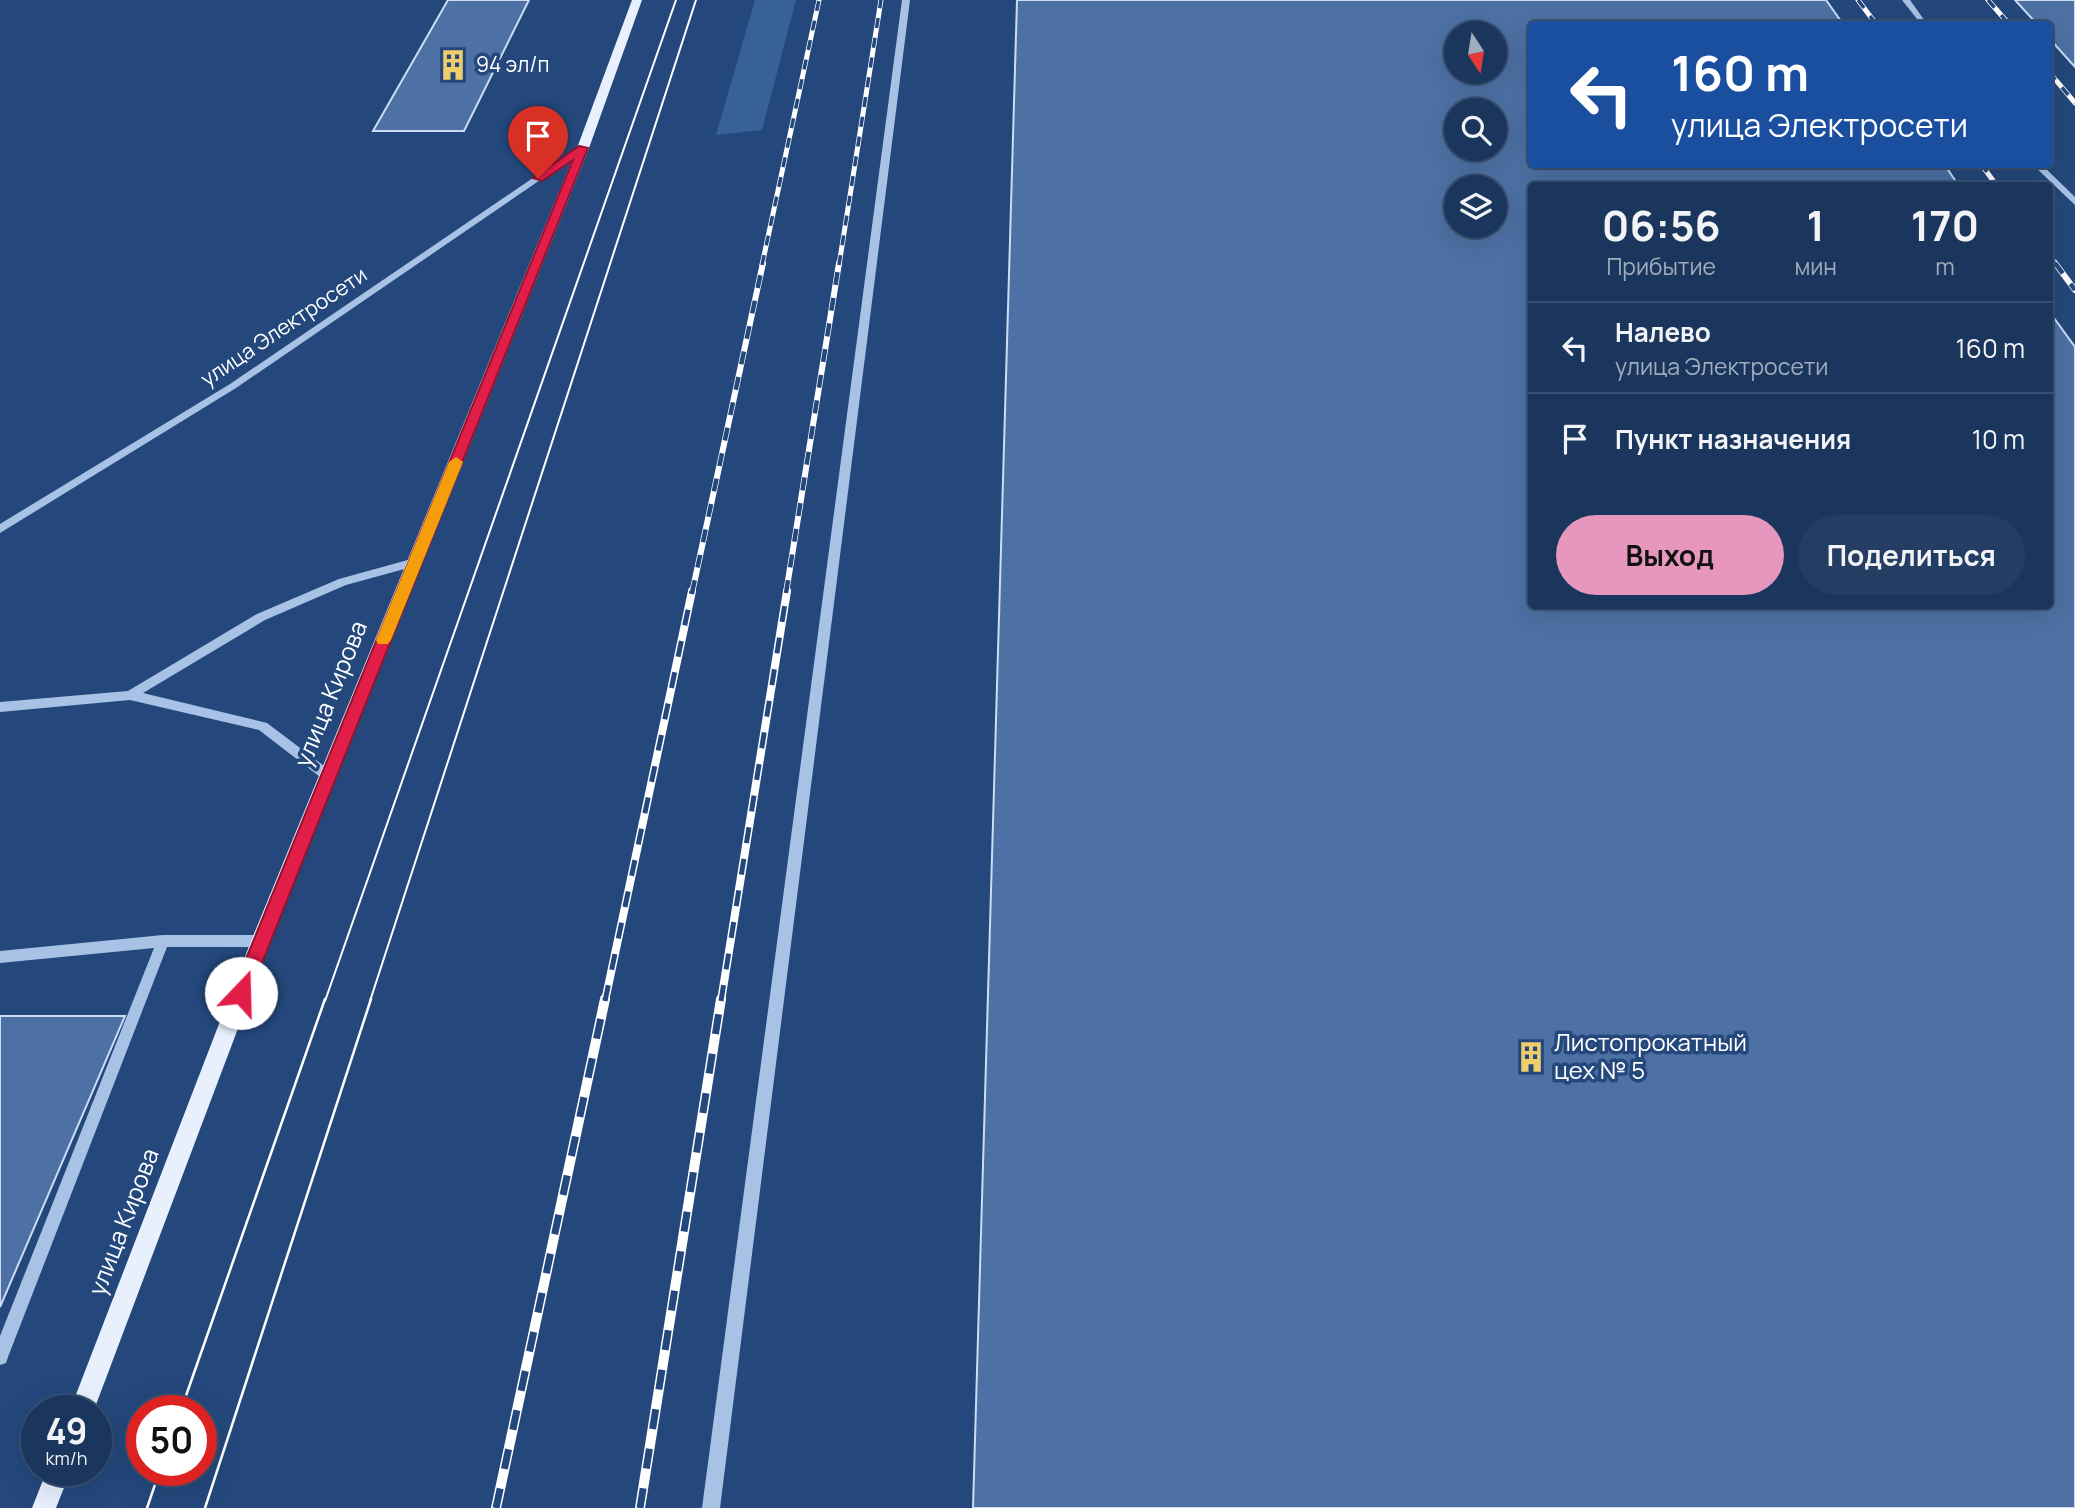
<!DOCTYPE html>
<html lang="ru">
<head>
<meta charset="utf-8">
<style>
	:root { --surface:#1b365d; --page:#243e63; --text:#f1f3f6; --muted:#a0abbc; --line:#395072; --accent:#e797bd }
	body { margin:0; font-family:Manrope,sans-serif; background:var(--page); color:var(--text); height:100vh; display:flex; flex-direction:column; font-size:26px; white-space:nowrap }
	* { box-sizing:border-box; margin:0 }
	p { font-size:23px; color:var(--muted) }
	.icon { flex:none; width:38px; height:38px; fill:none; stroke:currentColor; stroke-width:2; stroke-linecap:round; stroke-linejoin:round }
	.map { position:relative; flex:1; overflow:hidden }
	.details { position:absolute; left:1528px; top:182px; width:525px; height:427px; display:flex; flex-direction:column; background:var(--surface); border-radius:7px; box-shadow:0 7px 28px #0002,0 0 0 2px var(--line) }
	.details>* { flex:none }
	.hud { position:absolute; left:1528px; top:21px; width:525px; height:147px; border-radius:7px; box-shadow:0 7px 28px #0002,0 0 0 2px var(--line); background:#1a4fa0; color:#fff; overflow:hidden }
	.needle { width:46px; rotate:168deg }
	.tools { position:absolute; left:1444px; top:21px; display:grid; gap:14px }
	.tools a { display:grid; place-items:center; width:63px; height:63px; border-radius:50%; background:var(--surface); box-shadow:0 7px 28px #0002,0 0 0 2px var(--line); font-size:35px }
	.speed { position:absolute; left:21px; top:1395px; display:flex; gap:14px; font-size:35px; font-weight:700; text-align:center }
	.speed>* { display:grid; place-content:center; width:91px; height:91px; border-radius:50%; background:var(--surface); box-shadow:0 7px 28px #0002,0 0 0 2px var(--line); line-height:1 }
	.speed small { font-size:18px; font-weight:400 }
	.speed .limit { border:10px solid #d22; background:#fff; color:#111 }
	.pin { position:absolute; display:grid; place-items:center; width:60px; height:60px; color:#fff; margin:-72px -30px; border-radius:50% 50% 50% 0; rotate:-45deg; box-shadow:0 0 7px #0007 }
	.pin .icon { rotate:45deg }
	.me { position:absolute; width:77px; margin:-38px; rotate:21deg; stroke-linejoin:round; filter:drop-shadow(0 0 5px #0008) }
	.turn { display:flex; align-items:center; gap:24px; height:147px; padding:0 28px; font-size:32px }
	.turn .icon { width:91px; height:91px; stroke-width:2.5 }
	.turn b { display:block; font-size:49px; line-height:60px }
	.eta { display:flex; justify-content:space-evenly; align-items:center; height:119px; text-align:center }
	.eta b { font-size:42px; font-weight:700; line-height:49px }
	.primary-button { display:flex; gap:14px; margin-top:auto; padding:14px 28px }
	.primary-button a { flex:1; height:80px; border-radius:42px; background:var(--accent); color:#111; font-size:28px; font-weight:700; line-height:80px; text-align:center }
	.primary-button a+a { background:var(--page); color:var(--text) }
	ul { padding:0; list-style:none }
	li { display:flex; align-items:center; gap:21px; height:91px; padding:0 28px; border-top:2px solid var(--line) }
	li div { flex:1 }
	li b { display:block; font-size:26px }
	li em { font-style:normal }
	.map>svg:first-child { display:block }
</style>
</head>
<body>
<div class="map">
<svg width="2075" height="1508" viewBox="0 0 2075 1508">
	<rect width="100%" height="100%" fill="#24487c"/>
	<path fill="#386199" d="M755,0H796L762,130L716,135Z"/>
	<path fill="#4d71a4" stroke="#cbdcf4" stroke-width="2" fill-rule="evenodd" d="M448,0H529L464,131H373Z
		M1017,0H1826L1843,24H1531V164H1944L1959,186H1531V606H2049V311L2075,347V1508H973ZM1456,33H1494V72H1456ZM1456,110H1494V149H1456ZM1456,187H1494V226H1456Z
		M2015,0H2075V67L2049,38V24H2037Z
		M0,1016H125L0,1307Z"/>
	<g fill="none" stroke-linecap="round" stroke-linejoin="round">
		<path fill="#a8c2e5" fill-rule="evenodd" d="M902,0H910L720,1508H702Z
			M1902,0H1910L1927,24H1921Z
			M580,146L587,148L236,388L0,533V524L230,384Z
			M2032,164H2041L2075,197V205Z
			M415,558L419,559L420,562L419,565L346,585L265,620L143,693L267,723L332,772L334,776L332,780H324L259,730L130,700L0,712V702L128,691L257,614L339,579Z
			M163,935H261L266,937L268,941L266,945L261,947H167L8,1357L6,1363L0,1365V1336L154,948L0,963V951Z"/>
		<path fill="#e8f0fd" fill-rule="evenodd" d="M632,0H642L589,148L271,941L94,1410H70L251,941L577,148Z
			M47,1470H71L56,1508H32Z"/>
		<path stroke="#fff" stroke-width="2" d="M325,1001L676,0
			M370,1001L696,0"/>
		<path stroke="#fff" stroke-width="2.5" d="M181,1410L325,999
			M147,1508L160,1470
			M205,1508L371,999"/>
		<defs>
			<path id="rail-far3" d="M1858,0L1876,24
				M1988,0L2009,24
				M2049,72L2075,103
				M1981,164L1997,186
				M2049,255L2056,265
				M762,265L819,0
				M839,265L881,0"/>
			<path id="rail-far2" d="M2055,263L2075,290
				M692,593L763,263
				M786,593L839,263"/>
			<path id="rail-far1" d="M605,1001L692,591
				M721,1001L787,591"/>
			<path id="rail" d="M496,1508L605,999
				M640,1508L721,999"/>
		</defs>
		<use href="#rail-far3" stroke="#fff" stroke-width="5"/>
		<use href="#rail-far2" stroke="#fff" stroke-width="6"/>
		<use href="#rail-far1" stroke="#fff" stroke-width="8"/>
		<use href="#rail" stroke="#fff" stroke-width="10"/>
		<use href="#rail-far3" stroke="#24487c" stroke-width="3.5" stroke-dasharray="10" stroke-linecap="butt"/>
		<use href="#rail-far2" stroke="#24487c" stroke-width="4.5" stroke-dasharray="13" stroke-linecap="butt"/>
		<use href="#rail-far1" stroke="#24487c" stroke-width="5" stroke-dasharray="16" stroke-linecap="butt"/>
		<use href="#rail" stroke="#24487c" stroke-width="7" stroke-dasharray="20" stroke-linecap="butt"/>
	</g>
	<path fill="#e11d48" stroke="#92132f" stroke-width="2" d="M579,146L588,148L250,993L248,999L241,1001L235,999L232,993L573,160L542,181L533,178Z"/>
	<path fill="#f59e0b" d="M456,457L463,462L391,640L388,644H378L376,640L449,462Z"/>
	<defs>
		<symbol id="building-bare" viewBox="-9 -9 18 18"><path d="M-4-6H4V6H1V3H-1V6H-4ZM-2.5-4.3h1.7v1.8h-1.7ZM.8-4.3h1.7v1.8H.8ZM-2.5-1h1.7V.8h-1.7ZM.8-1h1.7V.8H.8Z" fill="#efcd6c" stroke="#24487c" stroke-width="2.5" paint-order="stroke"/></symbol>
	</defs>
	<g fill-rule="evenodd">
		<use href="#building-bare" x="431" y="43" width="44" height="44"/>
		<use href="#building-bare" x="1509" y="1035" width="44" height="44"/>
	</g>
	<g text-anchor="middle" stroke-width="7" stroke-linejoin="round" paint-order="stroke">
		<g font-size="21" fill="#fff" stroke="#24487c" text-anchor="start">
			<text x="476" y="72">94 эл/п</text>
		</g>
		<g font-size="21" fill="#fff" stroke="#24487c">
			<text transform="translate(284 327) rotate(-34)" y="7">улица Электросети</text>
		</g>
		<g font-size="24" fill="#fff" stroke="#24487c">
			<text transform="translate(331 694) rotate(-68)" y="8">улица Кирова</text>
			<text transform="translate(124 1222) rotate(-69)" y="8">улица Кирова</text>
		</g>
		<g font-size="24" fill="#fff" stroke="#24487c" text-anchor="start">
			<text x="1554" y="1051">Листопрокатный<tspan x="1554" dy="28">цех № 5</tspan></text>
		</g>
	</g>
</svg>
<div class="tools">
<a><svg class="needle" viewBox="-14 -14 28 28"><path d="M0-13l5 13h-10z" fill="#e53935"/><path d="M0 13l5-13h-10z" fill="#a0abbc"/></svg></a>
<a><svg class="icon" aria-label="search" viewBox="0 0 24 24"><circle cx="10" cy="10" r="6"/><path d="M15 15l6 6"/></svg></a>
<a><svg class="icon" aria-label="layers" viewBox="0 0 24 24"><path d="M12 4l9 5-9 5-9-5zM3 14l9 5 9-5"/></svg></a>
</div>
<div class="speed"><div>49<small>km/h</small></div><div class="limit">50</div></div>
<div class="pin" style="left:538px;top:178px;background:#d93025"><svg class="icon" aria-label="arrive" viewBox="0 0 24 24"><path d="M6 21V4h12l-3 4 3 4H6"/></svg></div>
<svg class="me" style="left:241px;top:993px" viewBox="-20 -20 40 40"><circle r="19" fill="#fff"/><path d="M0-13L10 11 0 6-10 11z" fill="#e11d48"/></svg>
<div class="hud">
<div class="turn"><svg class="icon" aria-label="left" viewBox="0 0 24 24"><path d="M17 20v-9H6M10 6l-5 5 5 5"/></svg><div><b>160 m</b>улица Электросети</div></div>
</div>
<section class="details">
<div class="eta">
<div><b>06:56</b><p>Прибытие</p></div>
<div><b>1</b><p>мин</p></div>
<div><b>170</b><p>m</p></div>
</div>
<ul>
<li><svg class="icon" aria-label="left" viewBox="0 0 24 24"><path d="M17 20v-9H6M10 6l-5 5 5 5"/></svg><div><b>Налево</b><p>улица Электросети</p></div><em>160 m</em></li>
<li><svg class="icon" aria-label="arrive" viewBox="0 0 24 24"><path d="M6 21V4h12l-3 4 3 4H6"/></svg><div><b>Пункт назначения</b></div><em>10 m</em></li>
</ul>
<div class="primary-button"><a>Выход</a><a>Поделиться</a></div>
</section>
</div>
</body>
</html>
